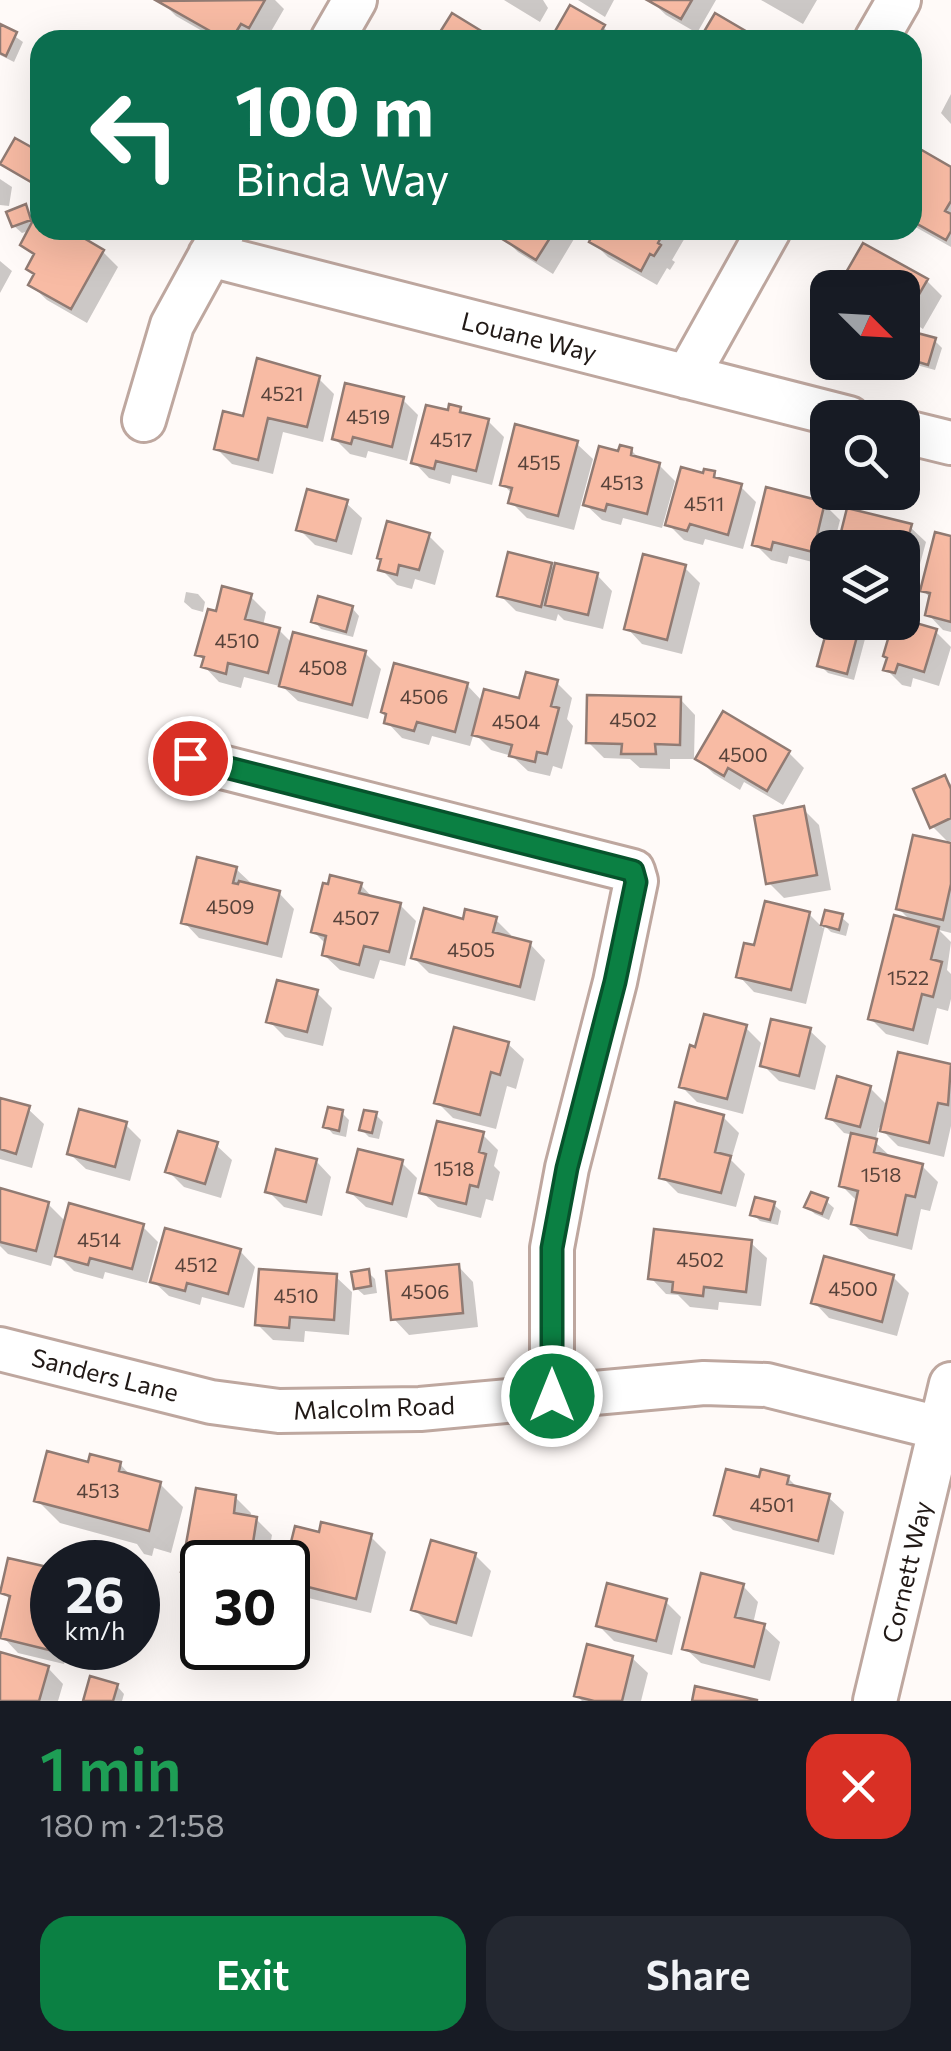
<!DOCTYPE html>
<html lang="en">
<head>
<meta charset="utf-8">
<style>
	:root { --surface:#171b24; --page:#242831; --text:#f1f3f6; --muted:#9ea1a6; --accent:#0b8043 }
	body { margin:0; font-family:Commissioner,sans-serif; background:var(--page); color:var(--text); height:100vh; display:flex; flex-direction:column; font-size:38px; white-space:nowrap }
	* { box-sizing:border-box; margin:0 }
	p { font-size:32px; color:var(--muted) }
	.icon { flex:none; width:55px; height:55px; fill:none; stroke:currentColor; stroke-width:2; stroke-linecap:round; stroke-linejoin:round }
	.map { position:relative; height:1701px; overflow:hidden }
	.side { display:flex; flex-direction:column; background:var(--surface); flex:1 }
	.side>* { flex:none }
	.guide { position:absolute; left:30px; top:30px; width:892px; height:210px; border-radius:30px; box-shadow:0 10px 40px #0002; background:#0b6e4f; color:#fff; overflow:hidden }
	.needle { width:65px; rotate:114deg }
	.buttons { position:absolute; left:810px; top:270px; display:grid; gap:20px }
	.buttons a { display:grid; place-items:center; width:110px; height:110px; border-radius:20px; background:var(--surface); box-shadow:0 10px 40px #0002; font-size:50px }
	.speed { position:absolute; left:30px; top:1540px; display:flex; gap:20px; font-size:50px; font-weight:700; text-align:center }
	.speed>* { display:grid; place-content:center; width:130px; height:130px; border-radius:50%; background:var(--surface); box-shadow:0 10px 40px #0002; line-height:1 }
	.speed small { font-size:25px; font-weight:400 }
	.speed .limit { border:5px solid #111; border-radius:15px; background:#fff; color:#111 }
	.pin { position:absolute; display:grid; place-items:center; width:85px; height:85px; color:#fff; margin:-42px; border:5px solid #fff; border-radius:50%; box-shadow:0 2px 10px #0007 }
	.me { position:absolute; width:110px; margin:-55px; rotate:0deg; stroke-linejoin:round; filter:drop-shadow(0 0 8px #0008) }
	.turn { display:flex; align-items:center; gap:35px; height:210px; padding:0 40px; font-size:45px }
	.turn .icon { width:130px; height:130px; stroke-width:2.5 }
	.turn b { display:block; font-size:70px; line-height:85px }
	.round { display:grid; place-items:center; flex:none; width:105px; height:105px; border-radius:30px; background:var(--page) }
	.summary { display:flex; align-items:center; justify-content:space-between; height:170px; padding:0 40px }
	h1 { font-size:60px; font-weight:600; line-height:75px; color:#1e9e55 }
	.button { display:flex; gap:20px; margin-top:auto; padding:20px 40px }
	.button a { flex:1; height:115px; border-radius:30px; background:var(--accent); color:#fff; font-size:40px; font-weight:600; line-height:115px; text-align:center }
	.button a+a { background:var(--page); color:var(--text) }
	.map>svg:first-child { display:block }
</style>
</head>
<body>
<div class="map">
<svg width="951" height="1701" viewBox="0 0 951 1701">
	<rect width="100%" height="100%" fill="#fffaf8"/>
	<path fill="#0003" d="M160,0H275L284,9L266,40H218L176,16Z
		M504,0H543L548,8L540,22Z
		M578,0H614L605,17Z
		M650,0H716L697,33L666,15Z
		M761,0H817L803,24Z
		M0,26L23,42L14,62L0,55Z
		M603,27L616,40H553Z
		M951,94V124L941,113Z
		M40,155L39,187L3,164Z
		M912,167L951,170V247L912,225Z
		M0,179L12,187L9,206L0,205Z
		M26,207L35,221L40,215V230H65L103,252L118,267L87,323L47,300L31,285L36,275L35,257L23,244L31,230L22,233L14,226Z
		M481,230H565L574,239L553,274L518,252L499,233L495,238Z
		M598,230H680L686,236L672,260L675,262L670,270L667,268L657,285L608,257L592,241Z
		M0,261L12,271L0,293Z
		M927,281L942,296L923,329L909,320L902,331V288Z
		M902,331L934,340L942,348L935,370L902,361Z
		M318,378L334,394L323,442L283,432L273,474L232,464L216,448L245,419Z
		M402,399L418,415L407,461L368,451L366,458L350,454L334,438Z
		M460,410L466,416L488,421L504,437L492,485L452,475L450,484L429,478L414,462L449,413Z
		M577,444L593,459L574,530L527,518L511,502L513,495L503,484Z
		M631,450L641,460L659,465L675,481L662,528L623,518L621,525L602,520L586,505L620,454Z
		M713,474L721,481L741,487L756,502L743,549L705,539L703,545L684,540L668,524L704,476Z
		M346,503L362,518L352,555L315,545L299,529Z
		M824,504L840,520L833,548H828V566L789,556L787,564L771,560L755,544Z
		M910,527L926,542L913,590L902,588V548Z
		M428,535L444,551L435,585L415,579L412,589L397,585L381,569Z
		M951,539V632L943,630L928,614L931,599L923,590Z
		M551,565L556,571L597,575L612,591L603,629L564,620L558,614L556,621L516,611L500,595Z
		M685,568L700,583L682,654L642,644L627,628Z
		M186,592L198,594L205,602L203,612L192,609L184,602Z
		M250,596L266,612L263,626L279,630L293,644L365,653L381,669L368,719L298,701L283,687L244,677L241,688L219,682L204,666L205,661L198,654L218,614Z
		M352,608L359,616L353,637L321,629L314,621Z
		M858,631L865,639L854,680L828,673L820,665Z
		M935,631L951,647L939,686L913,678L911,687L902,685L886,669L889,660Z
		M556,682L572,698L567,719L573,726L562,769L553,766L550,776L528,771L512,756L491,750L474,733L470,746L432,736L429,745L402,738L387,722L388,716L384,712L467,685L483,702L521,701Z
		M680,699L695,715L694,759H670V769L640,768L630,759L604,758L588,742Z
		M789,753L804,768L783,805L744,782L740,790L714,774L698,759Z
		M944,778L951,784V841L948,842L932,826Z
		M803,809L819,825L831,890L784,898L768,882Z
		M951,846V933L939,930L951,942L947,970L951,974V999L948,1011L937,1008L928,1045L886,1034L870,1018L912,922L898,908Z
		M236,869L252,884L279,893L294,909L282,958L199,938L184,922Z
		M361,885L374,899L400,905L416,921L405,966L380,960L374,979L340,970L324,955L327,945L313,931Z
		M827,913L841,917L849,924L846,936L831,932L825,926L806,1004L754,992L739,976L756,949L809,914L823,928Z
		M496,920L511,935L510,939L530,944L545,960L535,1001L429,973L413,957L465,922Z
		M317,993L332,1008L323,1046L285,1037L269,1021Z
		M745,1027L761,1043L743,1114L697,1102L682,1087L697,1050Z
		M810,1031L826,1046L815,1090L779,1081L763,1065Z
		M508,1044L524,1059L516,1089L507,1086L496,1129L453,1118L437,1102Z
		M900,1055L951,1066V1126L944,1157L898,1146L879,1127L875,1142L891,1157L922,1166L938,1182L930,1211L921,1209L912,1250L869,1239L853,1224L858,1202L842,1186L854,1135L844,1133L829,1117L870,1088L888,1106Z
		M0,1101L28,1109L44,1124L32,1168L0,1159Z
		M342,1113L349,1120L346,1137L333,1134L326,1126Z
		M376,1115L383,1122L379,1139L369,1137L362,1130Z
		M723,1117L739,1133L731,1160L745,1174L736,1207L678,1193L662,1177Z
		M125,1124L141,1140L130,1181L86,1169L70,1154Z
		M483,1135L498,1150L494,1166L500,1172L493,1201L486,1199L481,1218L438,1207L422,1192Z
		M216,1145L232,1160L221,1198L184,1187L168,1171Z
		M316,1161L331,1177L322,1216L284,1207L268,1191Z
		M401,1162L417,1178L407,1218L366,1207L350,1192Z
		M0,1191L48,1204L67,1223L142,1226L158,1242L147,1283L105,1272L103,1279L74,1271L55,1252L51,1266L8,1254L0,1246Z
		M826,1201L834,1208L829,1220L815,1214L807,1207Z
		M773,1204L781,1211L778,1225L760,1221L753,1214Z
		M751,1243L767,1258L761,1306L719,1302L718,1310L690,1307L678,1295L666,1294L651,1278Z
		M240,1251L255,1267L244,1308L202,1297L200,1305L169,1296L153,1281Z
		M458,1266L473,1282L478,1327L409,1335L394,1319Z
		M368,1272L375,1279L377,1293L364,1295L356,1288Z
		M336,1277L352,1292L349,1335L305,1331L304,1342L273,1340L257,1324Z
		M893,1277L909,1293L897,1336L829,1318L814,1302Z
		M120,1464L132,1477L160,1484L183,1507L171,1553L154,1548L152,1556L144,1554L137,1544L60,1523L37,1500L90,1465Z
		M788,1478L799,1489L828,1497L844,1512L834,1555L733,1530L717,1515L761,1480Z
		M235,1497L251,1513L250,1518L256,1519L272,1535L267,1562H202V1587H200L184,1571Z
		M320,1535L371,1537L386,1552L371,1613L300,1596L288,1583V1568Z
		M475,1555L491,1571L472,1637L430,1625L414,1609Z
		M10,1561L52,1571V1648H68L64,1664L18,1653L3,1637L11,1601L3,1592Z
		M743,1586L758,1602L753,1624L764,1627L780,1642L770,1681L701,1663L685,1648Z
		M666,1602L681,1617L672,1655L614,1641L598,1625Z
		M0,1655L48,1668L63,1684L58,1701H0Z
		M632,1658L648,1673L641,1701H582L576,1695Z
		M117,1686L124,1694L122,1701H85Z"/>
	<path fill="#f8bba4" stroke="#917b73" stroke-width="2.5" d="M265,0L249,28L241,24L231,40H226L157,1Z
		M647,0H692L681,19Z
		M570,5L605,25L596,40H550Z
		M452,13L496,40H435Z
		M715,13L761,40H710L702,35Z
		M0,24L17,32L6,56L0,53Z
		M15,138L40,152V166L31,182L0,164Z
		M920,149L951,167V201L945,211L951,214V231L946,240L912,221V162Z
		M26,204L31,220L12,227L6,212Z
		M38,211L40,230H70L104,250L71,309L28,285L34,274L26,269L34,254L20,245Z
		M503,230H555L536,260L499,237Z
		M595,230H665L658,243L661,245L654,256L650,254L641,271L589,242Z
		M863,243L928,279L907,315L902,313V288H837Z
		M902,329L936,338L928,365L902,357Z
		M257,358L320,376L307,427L268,418L258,460L214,449L223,411L243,416Z
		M345,383L404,397L392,447L353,437L351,444L332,439Z
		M449,404L461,407L460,412L489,419L476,471L436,461L434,469L411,463L426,405L448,410Z
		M515,424L578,441L558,516L508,503L512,488L500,485Z
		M620,445L632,448L631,455L660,463L647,514L607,504L605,511L583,505L599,446L618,451Z
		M681,467L703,473L704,469L715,471L714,477L742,484L728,535L690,524L687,531L665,525Z
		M766,487L825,502L813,552L773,542L771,550L752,545Z
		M307,489L348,500L336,541L296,530Z
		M847,508L912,524L902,559V548H837Z
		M387,521L430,533L419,570L399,565L397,575L378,570L381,559L377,558Z
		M935,532L951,536V622L925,615L930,593L920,591Z
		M508,552L552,563L541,607L497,596Z
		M643,554L686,565L667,640L624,629Z
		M555,563L598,573L588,615L545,605Z
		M222,586L252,594L245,619L280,628L268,673L228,663L226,674L201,667L204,657L195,655L208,609L216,611Z
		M318,596L353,606L346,632L311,622Z
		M902,619L937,629L924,672L898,664L895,673L883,670L887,658L883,656L893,622H902Z
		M829,622L859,629L847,674L817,666Z
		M293,632L366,651L352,705L279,686Z
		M394,663L468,683L455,732L417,722L414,731L384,723L386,714L381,712Z
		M526,672L558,680L551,706L559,708L547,754L537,752L535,762L509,756L512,745L472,735L484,689L519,698Z
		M587,695L681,697L680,745L655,744L656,754H621L622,744L586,743Z
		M723,711L790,751L767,791L728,768L724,776L695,759Z
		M945,775L951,789V818L930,828L913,789Z
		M804,806L817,875L766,884L754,816Z
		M913,835L951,843V884L943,920L896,909Z
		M197,857L237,867L233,883L238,884L239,881L280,891L267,944L181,923Z
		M330,875L362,883L359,893L401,903L389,952L364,946L359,965L322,955L326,936L311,932L323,883L328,884Z
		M765,901L810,912L791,990L736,977L744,943L754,945Z
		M424,908L463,919L465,909L497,917L493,932L531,942L520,987L411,958Z
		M825,910L843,914L839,930L821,925Z
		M894,915L939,927L931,959L942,962L933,997L922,994L913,1030L868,1019Z
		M277,980L318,990L307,1032L266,1022Z
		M704,1014L747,1025L727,1099L679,1087L690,1045L695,1047Z
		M771,1019L811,1028L799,1076L760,1066Z
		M454,1027L509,1042L500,1075L491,1072L480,1115L434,1103Z
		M898,1052L951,1064L948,1105L938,1103L929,1143L880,1131Z
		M837,1076L871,1086L860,1127L826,1118Z
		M0,1098L30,1106L16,1154L0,1149Z
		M675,1102L724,1115L715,1152L731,1156L721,1193L659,1178Z
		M328,1107L343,1110L339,1131L323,1127Z
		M79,1109L127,1122L115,1167L67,1154Z
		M364,1110L377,1112L372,1133L359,1130Z
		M437,1121L484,1132L479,1152L486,1154L478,1187L470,1185L466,1204L419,1193Z
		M178,1131L218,1142L205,1184L165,1172Z
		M851,1133L877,1139L874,1152L923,1164L915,1197L906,1195L897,1235L851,1224L858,1191L839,1186Z
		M276,1149L317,1159L306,1202L265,1192Z
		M358,1149L403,1160L392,1204L347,1192Z
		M0,1188L49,1202L36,1251L0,1242Z
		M811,1192L828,1198L822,1214L804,1207Z
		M755,1197L775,1202L770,1220L750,1215Z
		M69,1203L144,1224L132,1269L90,1258L88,1265L55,1256Z
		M165,1228L241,1249L228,1294L187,1283L185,1291L150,1282Z
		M654,1229L752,1240L746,1292L704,1287L703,1296L672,1292L673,1282L648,1279Z
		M824,1256L894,1275L882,1322L811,1303Z
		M459,1264L463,1313L391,1320L386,1271Z
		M259,1269L337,1274L334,1320L290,1317L289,1328L255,1325Z
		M369,1269L371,1286L354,1289L351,1272Z
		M47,1451L88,1462L90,1454L121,1462L119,1471L161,1482L149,1531L34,1501Z
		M726,1469L759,1477L761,1469L789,1476L787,1484L830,1494L818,1541L714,1515Z
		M196,1488L236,1495L234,1513L257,1517L250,1562H202V1575L181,1572Z
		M321,1522L372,1534L356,1599L288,1582L286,1562L295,1526L319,1532Z
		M431,1540L476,1553L456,1623L411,1610Z
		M8,1558L52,1568V1634L49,1650L0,1638L10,1596L0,1593Z
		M701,1573L744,1584L735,1617L765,1624L754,1667L682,1649Z
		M607,1583L667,1599L656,1641L596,1626Z
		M587,1644L633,1656L622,1701H594L574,1696Z
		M0,1652L49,1666L39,1701H0Z
		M90,1676L118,1684L113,1701H83Z
		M695,1686L757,1700V1701H692Z"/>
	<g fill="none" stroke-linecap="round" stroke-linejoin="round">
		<defs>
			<path id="minor" d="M332,40L355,0
				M876,40L899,0
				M210,255L849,418
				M687,377L769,230
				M144,420L172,325L223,232
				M902,431L951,443
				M190,759L633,871L636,881L615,982L567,1168L552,1248V1396
				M0,1349L211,1402L279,1411L420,1409L704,1383L767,1385L951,1431
				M875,1701L951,1384"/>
		</defs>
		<use href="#minor" stroke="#bea79f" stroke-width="48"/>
		<use href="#minor" stroke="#fff" stroke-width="42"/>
	</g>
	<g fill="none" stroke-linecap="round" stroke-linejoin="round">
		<defs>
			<path id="route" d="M190,758L633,871L636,882L615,982L567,1168L552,1248V1396"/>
		</defs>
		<use href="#route" stroke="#07532c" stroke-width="25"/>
		<use href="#route" stroke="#0b8043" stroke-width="18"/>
	</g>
	<g text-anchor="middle" stroke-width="8" stroke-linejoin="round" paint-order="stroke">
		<g font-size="20" fill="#57423a">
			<text x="282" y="401">4521</text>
			<text x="368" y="424">4519</text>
			<text x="451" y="447">4517</text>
			<text x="539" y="470">4515</text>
			<text x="622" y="490">4513</text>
			<text x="704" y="511">4511</text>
			<text x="237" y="648">4510</text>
			<text x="323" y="675">4508</text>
			<text x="424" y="704">4506</text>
			<text x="633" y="727">4502</text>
			<text x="516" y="729">4504</text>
			<text x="743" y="762">4500</text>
			<text x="230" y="914">4509</text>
			<text x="356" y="925">4507</text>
			<text x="471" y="957">4505</text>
			<text x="908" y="985">1522</text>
			<text x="454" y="1176">1518</text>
			<text x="881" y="1182">1518</text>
			<text x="99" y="1247">4514</text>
			<text x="700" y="1267">4502</text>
			<text x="196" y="1272">4512</text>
			<text x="853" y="1296">4500</text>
			<text x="425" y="1299">4506</text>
			<text x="296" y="1303">4510</text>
			<text x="98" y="1498">4513</text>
			<text x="772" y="1512">4501</text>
		</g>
		<g font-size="25" fill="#211916" stroke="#fff">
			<text transform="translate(529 337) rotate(14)" y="9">Louane Way</text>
			<text transform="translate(105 1375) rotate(14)" y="9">Sanders Lane</text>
			<text transform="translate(374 1408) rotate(-2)" y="9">Malcolm Road</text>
			<text transform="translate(907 1572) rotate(-77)" y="9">Cornett Way</text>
		</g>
	</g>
</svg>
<div class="buttons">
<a><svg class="needle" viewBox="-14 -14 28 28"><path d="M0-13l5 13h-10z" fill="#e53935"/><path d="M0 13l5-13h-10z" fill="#9ea1a6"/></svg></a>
<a><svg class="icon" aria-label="search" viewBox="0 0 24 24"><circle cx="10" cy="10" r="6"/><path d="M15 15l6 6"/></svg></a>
<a><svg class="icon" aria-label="layers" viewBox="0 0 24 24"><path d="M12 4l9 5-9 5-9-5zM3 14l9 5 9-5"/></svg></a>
</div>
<div class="speed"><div>26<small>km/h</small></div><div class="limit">30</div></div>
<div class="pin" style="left:190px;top:758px;background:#d93025"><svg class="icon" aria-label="arrive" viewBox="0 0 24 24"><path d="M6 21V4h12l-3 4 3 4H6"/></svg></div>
<svg class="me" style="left:552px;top:1396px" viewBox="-20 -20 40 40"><circle r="17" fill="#0b8043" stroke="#fff" stroke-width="3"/><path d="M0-11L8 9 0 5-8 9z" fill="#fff"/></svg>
<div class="guide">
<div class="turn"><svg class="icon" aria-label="left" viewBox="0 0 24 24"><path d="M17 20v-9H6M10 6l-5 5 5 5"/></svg><div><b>100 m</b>Binda Way</div></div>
</div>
</div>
<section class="side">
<div class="summary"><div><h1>1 min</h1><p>180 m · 21:58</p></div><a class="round" style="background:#d93025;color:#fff"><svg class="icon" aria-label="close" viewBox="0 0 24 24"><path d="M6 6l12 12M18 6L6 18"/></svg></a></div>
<div class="button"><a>Exit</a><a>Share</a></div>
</section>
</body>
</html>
